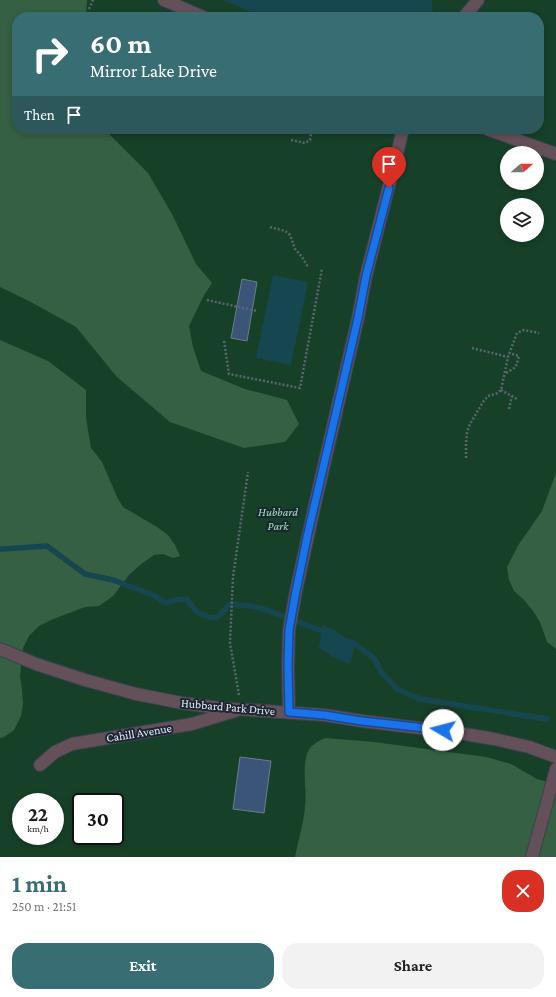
<!DOCTYPE html>
<html lang="en">
<head>
<meta charset="utf-8">
<style>
	:root { --surface:#fff; --page:#f2f2f2; --text:#222; --muted:#767676; --accent:#386e73 }
	body { margin:0; font-family:"Crimson Pro",serif; background:var(--page); color:var(--text); height:100vh; display:flex; flex-direction:column; font-size:15px; white-space:nowrap }
	* { box-sizing:border-box; margin:0 }
	p { font-size:13px; color:var(--muted) }
	.icon { flex:none; width:22px; height:22px; fill:none; stroke:currentColor; stroke-width:2; stroke-linecap:round; stroke-linejoin:round }
	.map { position:relative; height:857px; overflow:hidden }
	.drawer { display:flex; flex-direction:column; background:var(--surface); flex:1 }
	.drawer>* { flex:none }
	.banner { position:absolute; left:12px; top:12px; width:532px; height:122px; border-radius:16px; box-shadow:0 2px 6px #0003; background:#386e73; color:#fff; overflow:hidden }
	.needle { width:26px; rotate:70deg }
	.tools { position:absolute; left:500px; top:146px; display:grid; gap:8px }
	.tools a { display:grid; place-items:center; width:44px; height:44px; border-radius:50%; background:var(--surface); box-shadow:0 2px 6px #0003; font-size:20px }
	.speed { position:absolute; left:12px; top:793px; display:flex; gap:8px; font-size:20px; font-weight:700; text-align:center }
	.speed>* { display:grid; place-content:center; width:52px; height:52px; border-radius:50%; background:var(--surface); box-shadow:0 2px 6px #0003; line-height:1 }
	.speed small { font-size:10px; font-weight:400 }
	.speed .limit { border:2px solid #111; border-radius:6px; background:#fff; color:#111 }
	.pin { position:absolute; display:grid; place-items:center; width:34px; height:34px; color:#fff; margin:-41px -17px; border-radius:50% 50% 50% 0; rotate:-45deg; box-shadow:0 0 4px #0007 }
	.pin .icon { rotate:45deg }
	.me { position:absolute; width:44px; margin:-22px; rotate:278deg; stroke-linejoin:round; filter:drop-shadow(0 0 3px #0008) }
	.turn { display:flex; align-items:center; gap:14px; height:84px; padding:0 12px; font-size:18px }
	.turn .icon { width:52px; height:52px; stroke-width:2.5 }
	.turn b { display:block; font-size:28px; line-height:34px }
	.then { display:flex; align-items:center; height:38px; padding:0 12px; background:#0003; gap:8px; font-size:15px }
	.round { display:grid; place-items:center; flex:none; width:42px; height:42px; border-radius:16px; background:var(--page) }
	.headline { display:flex; align-items:center; justify-content:space-between; height:68px; padding:0 12px }
	h1 { font-size:24px; font-weight:700; line-height:30px; color:var(--accent) }
	.action { display:flex; gap:8px; margin-top:auto; padding:8px 12px }
	.action a { flex:1; height:46px; border-radius:16px; background:var(--accent); color:#fff; font-size:16px; font-weight:700; line-height:46px; text-align:center }
	.action a+a { background:var(--page); color:var(--text) }
	.map>svg:first-child { display:block }
</style>
</head>
<body>
<div class="map">
<svg width="556" height="857" viewBox="0 0 556 857">
	<rect width="100%" height="100%" fill="#1c2633"/>
	<path fill="#174028" fill-rule="evenodd" d="M0,0H556V857H0ZM17,17H539V129H17ZM507,153H537V183H507ZM507,205H537V235H507ZM21,802H55V836H21ZM81,802H115V836H81Z"/>
	<path fill="#356044" d="M0,0H87L86,17H17V129H104L148,173L172,214L196,264L212,283L203,297L189,326L193,347L201,371L245,389L287,400L299,424L285,442L244,448L170,422L117,377L76,327L29,301L0,287Z
		M0,340L48,361L86,390V418L91,448L102,462L118,499L123,507L157,527L168,535L175,545L180,556L173,558L163,554L154,555L140,565L129,575L113,596L99,606L85,607L51,620L39,626L29,636L23,648L20,676L22,689L23,704L21,716L14,730L4,737L0,738Z
		M556,473V649L547,642L540,622L533,611L524,600L514,591L509,580L507,567L519,544L542,511Z
		M325,738L374,742L486,757L511,764L537,779L556,784V857H295C298,840 304,823 305,806C307,790 302,769 307,754C310,745 317,742 325,738Z"/>
	<path fill="#164650" d="M223,0H432L433,17H263Z
		M273,275L308,282L291,365L256,358Z
		M322,625L334,630L355,644L351,661L348,664L333,657L319,648Z"/>
	<g fill="none" stroke-linecap="round" stroke-linejoin="round">
		<path stroke="#164650" stroke-width="5.5" d="M0,549H3L47,546L85,574L113,580L153,595L166,603L174,600L186,599L197,612L209,617L216,618C223,613 224,609 230,604L251,606L264,609L327,633
			M348,641L355,644L375,659L381,672L397,689L420,699L547,719"/>
	</g>
	<path fill="#3a5578" stroke="#6f7b8b" d="M242,279L257,282L247,341L231,338Z
		M240,757L271,761L264,813L233,809Z"/>
	<g fill="none" stroke-linecap="round" stroke-linejoin="round">
		<defs>
			<path id="minor" d="M164,0L203,17
				M464,17L478,0
				M487,129L556,154
				M0,649L36,664L85,680L136,694L182,703L220,708L324,715L362,721L459,733L494,739L529,747L556,757
				M289,712L288,666L289,630L296,591L315,504L358,318L366,276L396,158L403,129
				M40,765L55,752L72,744L192,724L235,711
				M532,857L556,769"/>
		</defs>
		<use href="#minor" stroke="#38424e" stroke-width="14"/>
		<path stroke="#5c6671" stroke-width="2.5" stroke-dasharray="2 2" stroke-linecap="butt" d="M89,9L93,0
			M291,140L305,143L310,140L311,134L309,129
			M270,227L285,231L290,235L295,249L302,257L308,267
			M207,300L257,311
			M224,341L229,374L300,388L322,269
			M472,348L508,357
			M506,373C517,366 515,370 519,356L509,353
			M501,390L517,399
			M509,409L512,396
			M466,458V443L467,432L470,424L483,402L488,396L498,393L501,390L508,357L517,333L524,330L539,333
			M239,695L230,643L233,577L248,472"/>
		<use href="#minor" stroke="#635059" stroke-width="12"/>
	</g>
	<g fill="none" stroke-linecap="round" stroke-linejoin="round">
		<defs>
			<path id="route" d="M389,188L366,276L358,318L308,533L296,591L289,630L288,666L289,712L324,715L362,721L443,730"/>
		</defs>
		<use href="#route" stroke="#114b97" stroke-width="10"/>
		<use href="#route" stroke="#1a73e8" stroke-width="7"/>
	</g>
	<g text-anchor="middle" stroke-width="4" stroke-linejoin="round" paint-order="stroke">
		<g font-size="12" font-style="italic" fill="#9de4b5" stroke="#1c2633">
			<text x="278" y="516">Hubbard<tspan x="278" dy="14">Park</tspan></text>
		</g>
		<g font-size="12" fill="#e6edf6" stroke="#1c2633">
			<text transform="translate(228 707) rotate(5)" y="4">Hubbard Park Drive</text>
			<text transform="translate(139 733) rotate(-9)" y="4">Cahill Avenue</text>
		</g>
	</g>
</svg>
<div class="tools">
<a><svg class="needle" viewBox="-14 -14 28 28"><path d="M0-13l5 13h-10z" fill="#e53935"/><path d="M0 13l5-13h-10z" fill="#767676"/></svg></a>
<a><svg class="icon" aria-label="layers" viewBox="0 0 24 24"><path d="M12 4l9 5-9 5-9-5zM3 14l9 5 9-5"/></svg></a>
</div>
<div class="speed"><div>22<small>km/h</small></div><div class="limit">30</div></div>
<div class="pin" style="left:389px;top:188px;background:#d93025"><svg class="icon" aria-label="arrive" viewBox="0 0 24 24"><path d="M6 21V4h12l-3 4 3 4H6"/></svg></div>
<svg class="me" style="left:443px;top:730px" viewBox="-20 -20 40 40"><circle r="19" fill="#fff"/><path d="M0-13L10 11 0 6-10 11z" fill="#1a73e8"/></svg>
<div class="banner">
<div class="turn"><svg class="icon" aria-label="right" viewBox="0 0 24 24"><path d="M7 20v-9h11M14 6l5 5-5 5"/></svg><div><b>60 m</b>Mirror Lake Drive</div></div>
<div class="then">Then<svg class="icon" aria-label="arrive" viewBox="0 0 24 24"><path d="M6 21V4h12l-3 4 3 4H6"/></svg></div>
</div>
</div>
<section class="drawer">
<div class="headline"><div><h1>1 min</h1><p>250 m · 21:51</p></div><a class="round" style="background:#d93025;color:#fff"><svg class="icon" aria-label="close" viewBox="0 0 24 24"><path d="M6 6l12 12M18 6L6 18"/></svg></a></div>
<div class="action"><a>Exit</a><a>Share</a></div>
</section>
</body>
</html>
